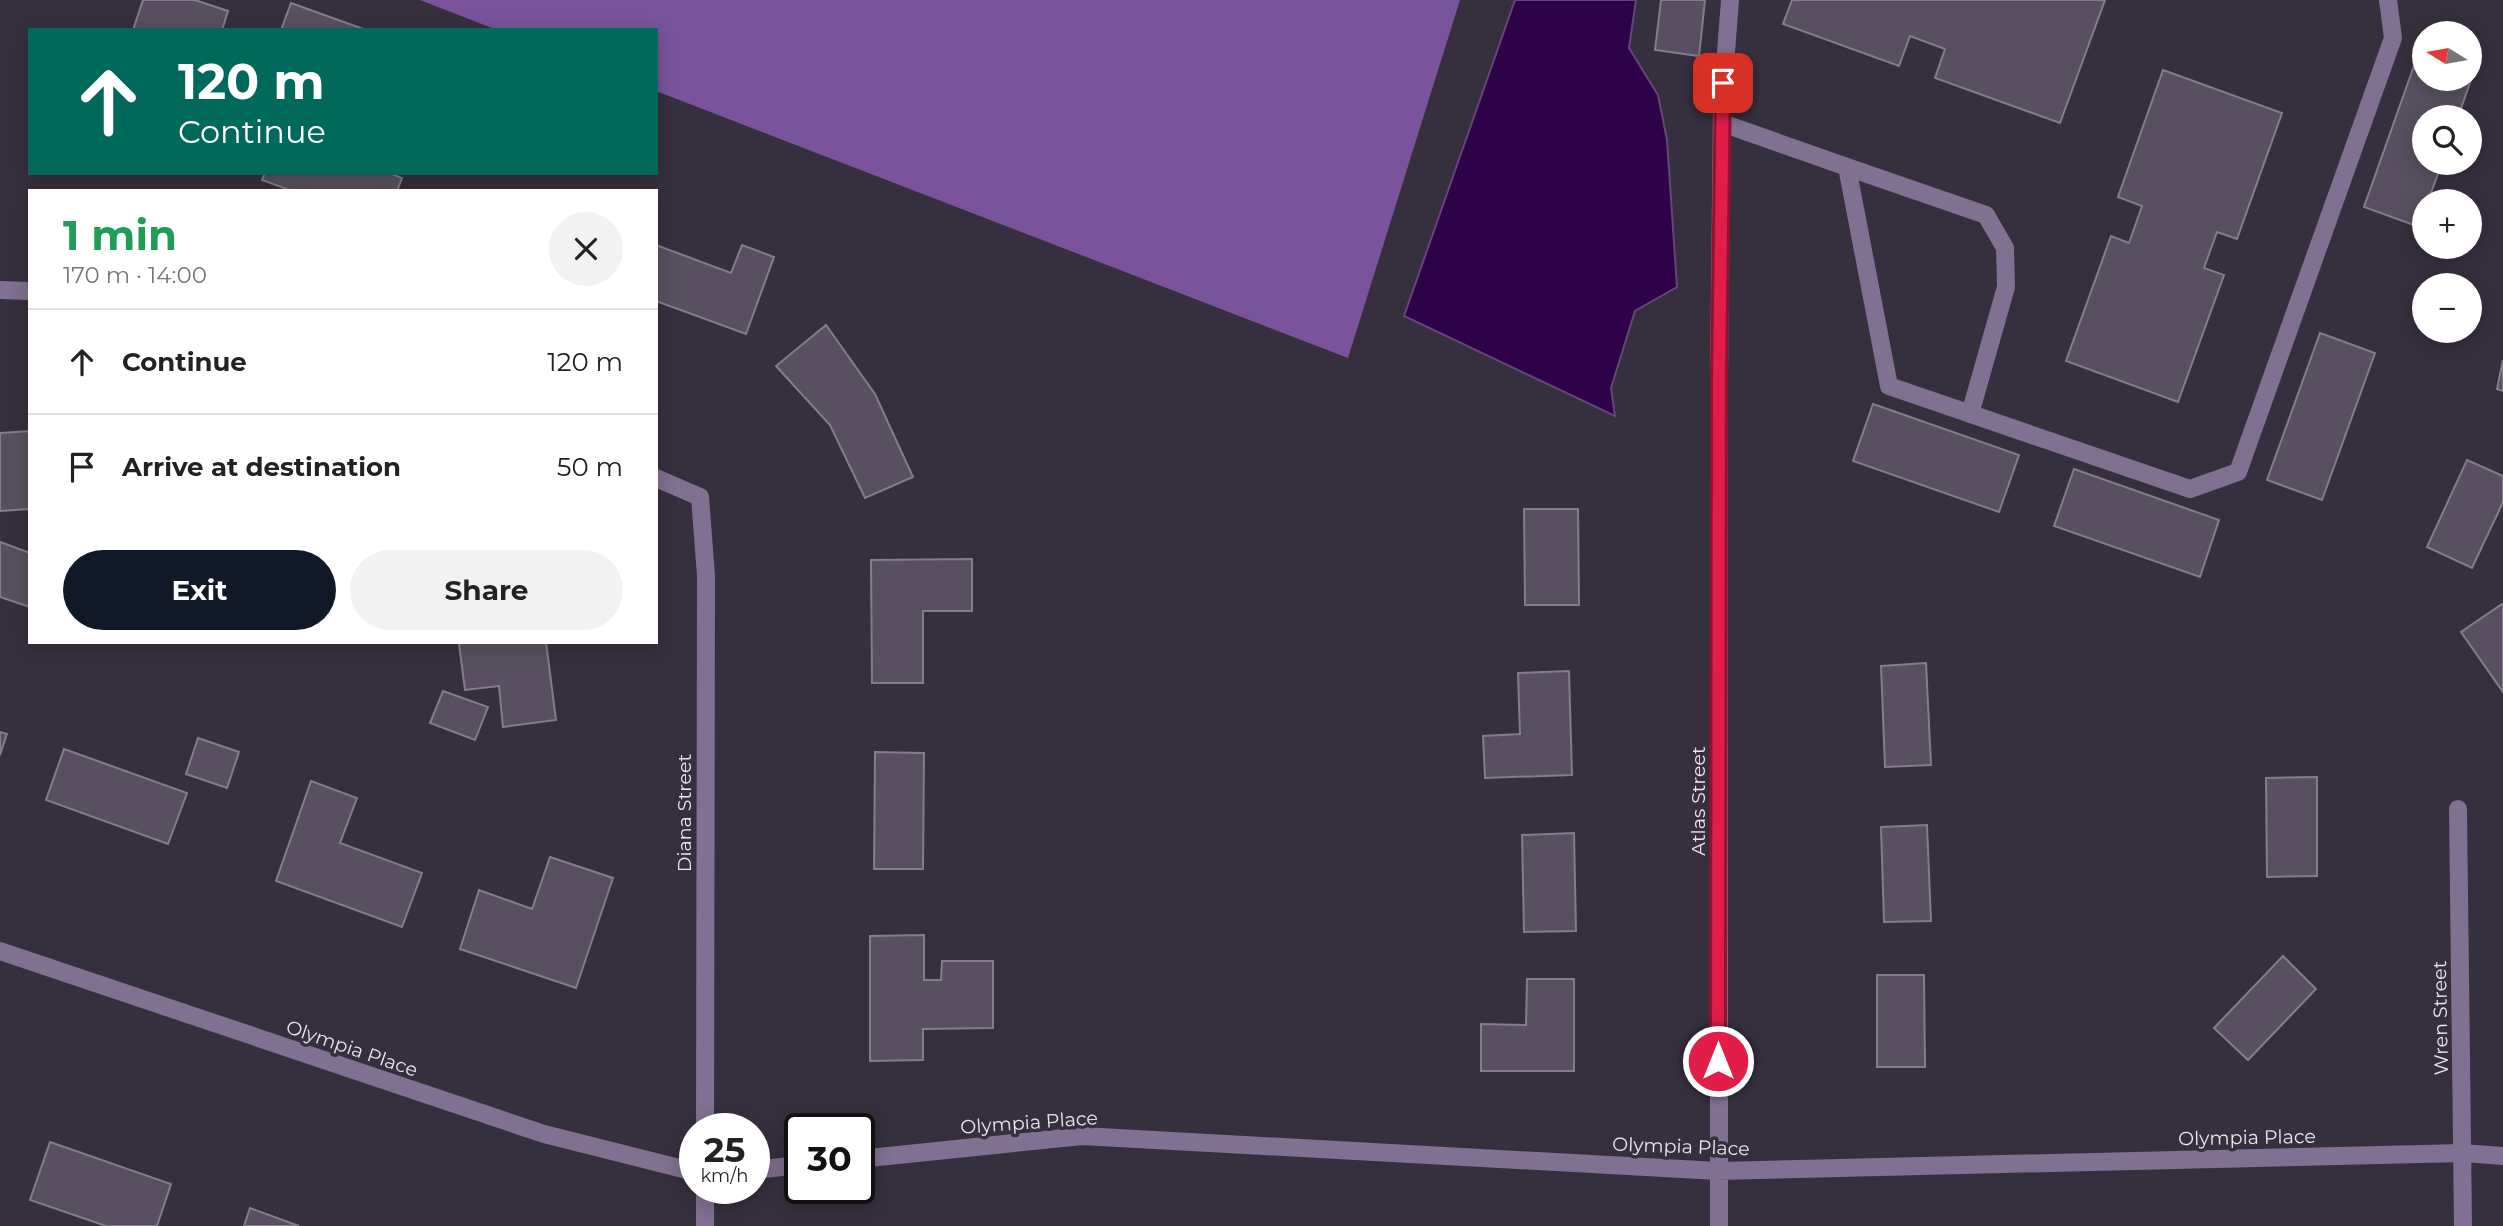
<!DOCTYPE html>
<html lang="en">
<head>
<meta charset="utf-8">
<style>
	:root { --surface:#fff; --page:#f2f2f2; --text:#222; --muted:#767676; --line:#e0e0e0; --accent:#111827 }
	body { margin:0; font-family:Montserrat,sans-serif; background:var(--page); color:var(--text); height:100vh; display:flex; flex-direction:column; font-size:26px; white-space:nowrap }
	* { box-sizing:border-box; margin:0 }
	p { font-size:23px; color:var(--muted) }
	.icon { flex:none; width:38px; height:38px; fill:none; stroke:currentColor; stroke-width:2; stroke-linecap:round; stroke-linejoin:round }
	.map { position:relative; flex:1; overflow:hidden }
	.sheet { position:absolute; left:28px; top:189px; width:630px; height:455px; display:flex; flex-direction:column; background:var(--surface); border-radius:0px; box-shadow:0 4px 18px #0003 }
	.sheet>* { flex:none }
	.guide { position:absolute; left:28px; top:28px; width:630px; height:147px; border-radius:0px; box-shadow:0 4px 18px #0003; background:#00695c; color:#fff; overflow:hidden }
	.needle { width:46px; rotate:281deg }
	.buttons { position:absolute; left:2412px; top:21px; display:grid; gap:14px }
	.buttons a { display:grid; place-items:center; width:70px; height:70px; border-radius:50%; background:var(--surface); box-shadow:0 4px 18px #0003; font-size:35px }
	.speed { position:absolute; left:679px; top:1113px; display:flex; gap:14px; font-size:35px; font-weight:700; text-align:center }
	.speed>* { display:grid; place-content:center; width:91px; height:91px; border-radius:50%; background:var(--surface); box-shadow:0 4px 18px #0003; line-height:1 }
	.speed small { font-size:18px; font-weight:400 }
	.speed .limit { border:4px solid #111; border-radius:10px; background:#fff; color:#111 }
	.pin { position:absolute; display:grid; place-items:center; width:60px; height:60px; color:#fff; margin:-30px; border-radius:14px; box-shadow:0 4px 10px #0006 }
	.me { position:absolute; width:77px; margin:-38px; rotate:0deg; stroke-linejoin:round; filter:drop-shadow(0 0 5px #0008) }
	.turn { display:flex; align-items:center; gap:24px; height:147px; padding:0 35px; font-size:32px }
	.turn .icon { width:91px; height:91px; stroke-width:2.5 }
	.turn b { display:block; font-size:49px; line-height:60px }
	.round { display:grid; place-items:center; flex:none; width:74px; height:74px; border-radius:37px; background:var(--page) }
	.summary { display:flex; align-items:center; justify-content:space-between; height:119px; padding:0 35px }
	h1 { font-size:42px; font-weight:700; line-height:52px; color:#1e9e55 }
	.action { display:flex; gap:14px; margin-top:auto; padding:14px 35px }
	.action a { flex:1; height:80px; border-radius:42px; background:var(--accent); color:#fff; font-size:28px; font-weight:700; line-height:80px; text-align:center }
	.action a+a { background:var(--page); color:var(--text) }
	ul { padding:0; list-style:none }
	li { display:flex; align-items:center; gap:21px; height:105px; padding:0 35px; border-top:2px solid var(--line) }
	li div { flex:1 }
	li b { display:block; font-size:26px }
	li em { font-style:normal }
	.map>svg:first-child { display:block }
</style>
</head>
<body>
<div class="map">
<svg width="2503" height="1226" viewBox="0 0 2503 1226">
	<rect width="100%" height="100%" fill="#362f3e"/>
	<path fill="#79539c" d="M420,0H1460L1348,358L656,91V30H497Z"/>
	<path fill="#2e0249" stroke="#66467a" stroke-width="2" d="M1515,0H1636L1629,48L1658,95L1667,140L1677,287L1635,311L1611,388L1615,416L1404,316Z"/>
	<path fill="#585060" stroke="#847c8d" stroke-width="2" d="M143,0H195L228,11L222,30H133Z
		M1661,0H1705L1699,56L1655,50Z
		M1792,0H2105L2060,123L1935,78L1945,49L1910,36L1899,66L1783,24Z
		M291,3L366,30H281Z
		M2416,60L2424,63V79L2471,80L2458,117H2424V163H2442L2428,201H2424L2419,227L2364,207Z
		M2163,70L2282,113L2237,239L2217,232L2204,268L2224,275L2178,402L2066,361L2111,236L2129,243L2142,206L2118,197Z
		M265,173H389L402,178L397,191H292L262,180Z
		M656,245L731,273L742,245L774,257L746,334L656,301Z
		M826,325L875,394L913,477L865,498L830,425L776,366Z
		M2320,333L2375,353L2322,500L2267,480Z
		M2503,360V391L2497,389Z
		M1873,404L2019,455L1999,512L1853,461Z
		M30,431V509L0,511V433Z
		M2467,460L2503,476V502L2472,568L2427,547Z
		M2074,469L2219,520L2200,577L2054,526Z
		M1524,509H1578L1579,605H1525Z
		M0,542L30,553V607L0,597Z
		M972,559V611H923V683H872L871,560Z
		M2502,604L2503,606V692L2461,632Z
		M471,642H546L556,720L503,727L499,686L465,690L459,644Z
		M1926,663L1931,765L1885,767L1881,666Z
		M1569,671L1572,775L1485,778L1483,736L1520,734L1518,673Z
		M443,691L488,707L475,740L430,723Z
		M0,732L7,734L0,755Z
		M198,738L239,752L227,788L186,774Z
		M64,749L187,793L168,844L46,800Z
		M875,752L924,753L923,869H874Z
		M2317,777V876L2267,877L2266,778Z
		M311,781L357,798L340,843L422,873L402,927L276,881Z
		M1927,825L1931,921L1884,922L1881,827Z
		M1574,833L1576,931L1524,932L1522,835Z
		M550,857L613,878L576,988L460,949L479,890L532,909Z
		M924,935V980H941L942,961H993V1028L923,1029V1060L870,1061V936Z
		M2283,956L2316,989L2248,1060L2214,1028Z
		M1877,975H1924L1925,1067H1877Z
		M1527,979H1574V1071H1481V1024L1526,1025Z
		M50,1142L171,1184L157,1226H106L30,1200Z
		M250,1208L299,1226H244Z"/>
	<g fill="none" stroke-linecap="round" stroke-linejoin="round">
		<path stroke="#807091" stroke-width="18" d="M1722,123L1847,167L1889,386L2190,489L2238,472L2393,38L2388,0
			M1847,167L1986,215L2005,248L2006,287L1970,414
			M0,290L30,291
			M656,478L700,497L706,576L705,1129
			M2458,809L2463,1226
			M0,951L544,1134L695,1172
			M859,1159L1082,1136L1718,1171L2463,1153L2503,1156
			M754,1170L800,1165
			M705,1188V1226
			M1719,1226V377L1722,104L1730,0"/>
	</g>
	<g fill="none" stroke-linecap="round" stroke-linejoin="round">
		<defs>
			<path id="route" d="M1718,1061L1719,377L1723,83"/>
		</defs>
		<use href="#route" stroke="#92132f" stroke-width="18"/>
		<use href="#route" stroke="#e11d48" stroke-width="12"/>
	</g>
	<g text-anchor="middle" stroke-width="7" stroke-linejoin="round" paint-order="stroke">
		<g font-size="19" fill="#e9e5ee" stroke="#362f3e">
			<text transform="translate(1698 801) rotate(-90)" y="7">Atlas Street</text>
			<text transform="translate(684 813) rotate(-90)" y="7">Diana Street</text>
			<text transform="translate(2440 1018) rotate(-91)" y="7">Wren Street</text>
			<text transform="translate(352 1048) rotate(19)" y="7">Olympia Place</text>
			<text transform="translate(1029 1122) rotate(-4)" y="7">Olympia Place</text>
			<text transform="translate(2247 1137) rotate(-1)" y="7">Olympia Place</text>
			<text transform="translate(1681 1146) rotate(2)" y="7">Olympia Place</text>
		</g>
	</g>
</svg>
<div class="buttons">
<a><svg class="needle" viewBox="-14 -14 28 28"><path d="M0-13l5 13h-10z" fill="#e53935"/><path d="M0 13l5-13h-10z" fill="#767676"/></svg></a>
<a><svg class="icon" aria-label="search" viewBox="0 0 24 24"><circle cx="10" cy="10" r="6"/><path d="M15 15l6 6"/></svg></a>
<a>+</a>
<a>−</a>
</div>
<div class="speed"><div>25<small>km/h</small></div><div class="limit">30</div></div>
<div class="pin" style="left:1723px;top:83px;background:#d93025"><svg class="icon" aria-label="arrive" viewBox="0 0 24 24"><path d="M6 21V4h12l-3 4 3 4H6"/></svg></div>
<svg class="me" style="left:1718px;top:1061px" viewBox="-20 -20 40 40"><circle r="17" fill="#e11d48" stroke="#fff" stroke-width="3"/><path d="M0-11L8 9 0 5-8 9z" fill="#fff"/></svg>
<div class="guide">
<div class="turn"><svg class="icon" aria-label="ahead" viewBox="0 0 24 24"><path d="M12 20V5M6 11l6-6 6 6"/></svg><div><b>120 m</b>Continue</div></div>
</div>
<section class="sheet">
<div class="summary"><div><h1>1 min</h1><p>170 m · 14:00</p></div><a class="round"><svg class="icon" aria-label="close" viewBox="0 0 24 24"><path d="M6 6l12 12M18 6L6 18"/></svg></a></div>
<ul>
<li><svg class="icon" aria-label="ahead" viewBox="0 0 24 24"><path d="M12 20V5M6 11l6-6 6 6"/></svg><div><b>Continue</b></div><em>120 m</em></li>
<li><svg class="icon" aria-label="arrive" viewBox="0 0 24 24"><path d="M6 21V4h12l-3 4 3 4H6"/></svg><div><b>Arrive at destination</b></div><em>50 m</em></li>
</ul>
<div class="action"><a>Exit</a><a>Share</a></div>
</section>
</div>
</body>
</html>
